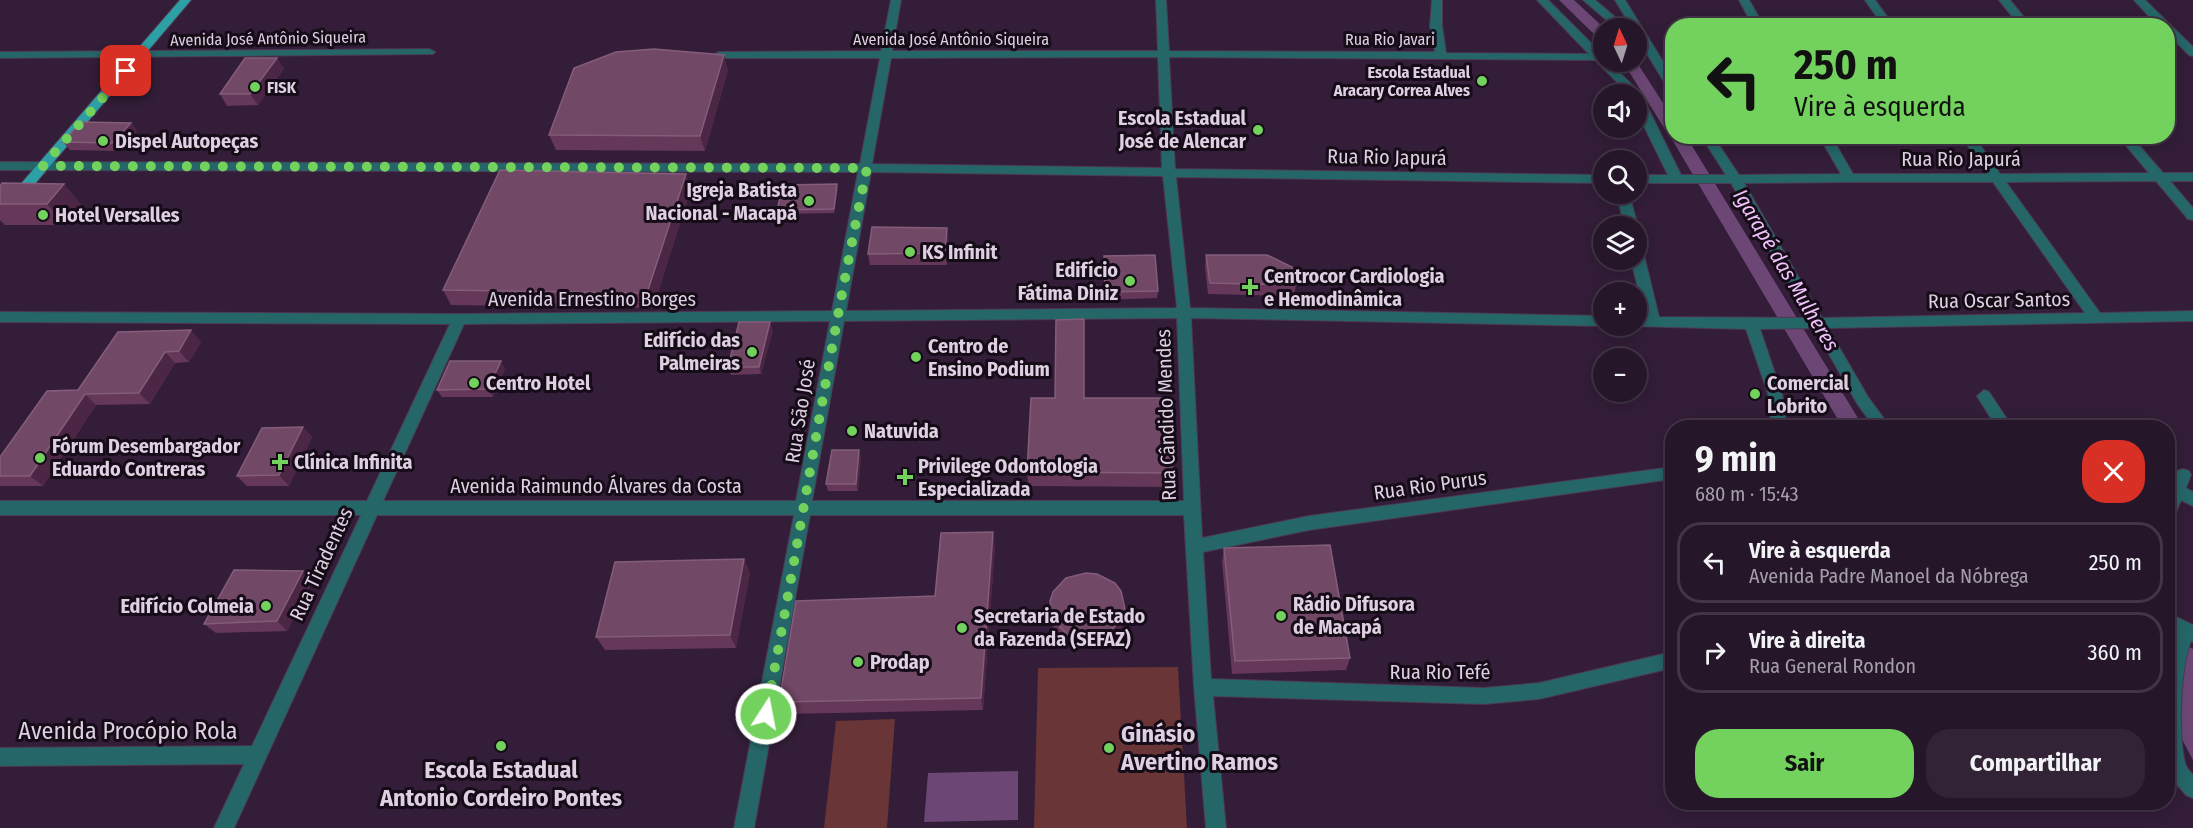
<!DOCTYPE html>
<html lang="pt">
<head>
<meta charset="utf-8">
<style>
	:root { --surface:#26162a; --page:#322336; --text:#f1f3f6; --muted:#a49fa8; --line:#423547; --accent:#73d25d }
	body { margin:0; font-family:"Fira Sans Condensed",sans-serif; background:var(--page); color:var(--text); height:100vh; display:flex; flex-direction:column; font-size:22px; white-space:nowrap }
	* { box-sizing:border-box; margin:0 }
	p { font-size:20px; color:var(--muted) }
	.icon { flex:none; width:33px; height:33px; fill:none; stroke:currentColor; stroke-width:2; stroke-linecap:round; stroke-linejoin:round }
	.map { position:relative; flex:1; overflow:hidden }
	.side { position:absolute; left:1665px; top:420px; width:510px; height:390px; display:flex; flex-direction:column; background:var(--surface); border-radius:24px; box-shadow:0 3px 15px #0003,0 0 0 2px var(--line) }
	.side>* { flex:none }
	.guide { position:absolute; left:1665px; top:18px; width:510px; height:126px; border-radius:24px; box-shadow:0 3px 15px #0003,0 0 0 2px var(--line); background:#73d25d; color:#111; overflow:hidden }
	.needle { width:39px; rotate:356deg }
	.tools { position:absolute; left:1593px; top:18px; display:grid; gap:12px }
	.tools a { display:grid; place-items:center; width:54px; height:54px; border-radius:50%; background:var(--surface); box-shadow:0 3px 15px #0003,0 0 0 2px var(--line); font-size:30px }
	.pin { position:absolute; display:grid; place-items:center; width:51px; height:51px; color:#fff; margin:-26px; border-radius:12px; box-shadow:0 3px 9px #0006 }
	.me { position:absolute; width:66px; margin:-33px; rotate:11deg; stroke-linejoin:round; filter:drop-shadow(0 0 4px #0008) }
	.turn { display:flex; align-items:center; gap:21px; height:126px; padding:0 30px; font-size:27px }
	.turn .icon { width:78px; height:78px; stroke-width:2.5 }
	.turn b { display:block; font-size:42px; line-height:51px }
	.round { display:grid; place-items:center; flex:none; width:63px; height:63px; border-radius:24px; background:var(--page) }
	.head { display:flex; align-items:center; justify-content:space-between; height:102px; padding:0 30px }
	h1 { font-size:36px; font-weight:700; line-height:45px }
	.primary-button { display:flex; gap:12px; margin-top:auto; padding:12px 30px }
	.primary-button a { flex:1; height:69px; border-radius:24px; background:var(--accent); color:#111; font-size:24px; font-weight:700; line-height:69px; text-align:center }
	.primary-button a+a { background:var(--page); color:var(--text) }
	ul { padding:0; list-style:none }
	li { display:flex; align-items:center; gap:18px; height:81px; margin:0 12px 9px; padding:0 18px; border:3px solid var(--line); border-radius:24px }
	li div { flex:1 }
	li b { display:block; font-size:22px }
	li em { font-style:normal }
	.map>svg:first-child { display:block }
</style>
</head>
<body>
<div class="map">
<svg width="2193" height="828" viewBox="0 0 2193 828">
	<rect width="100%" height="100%" fill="#331d38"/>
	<path fill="#693536" d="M1178,667L1187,828H1034L1038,668Z
		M895,719L887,828H824L836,721Z"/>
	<path fill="#6c4775" d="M2168,635L2193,649V760L2168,713Z
		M1018,771V820L924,822L928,773Z"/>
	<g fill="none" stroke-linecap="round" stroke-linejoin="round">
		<path fill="#6c4775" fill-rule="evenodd" d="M1559,0H1574L1604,28V40L1599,39Z
			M1636,61L1672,117V136H1686L1864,428H1843L1670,136L1672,133L1666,131L1623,62Z"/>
		<defs>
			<path id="minor" d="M891,0H901L892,51H1158L1156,0H1166L1169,51L1435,52L1430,26L1432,0H1442V26L1446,53L1589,54L1537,0H1548L1604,56V62H1609L1641,94L1681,175H1726L1701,136H1713L1739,175L1841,174L1819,136H1831L1853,174H1987L1961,136H1974L2000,174L2149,173L2118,136H2131L2163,173H2193V181H2170L2193,208V220L2188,219L2156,181L2006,182L2100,313L2193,311V321L1828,328L1868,397L1891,428H1875L1858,405L1814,328L1760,329L1782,394L1787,428H1772L1768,394L1746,329L1631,326H1636V317H1645L1631,260H1636V247L1643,251L1659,317L1808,318L1731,183H1636V175H1668L1636,110V94H1629L1595,60L1169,57L1175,169L1604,175V183L1176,177L1190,308L1604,316V326H1606H1604L1191,318L1202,538L1309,516L1672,467V479L1309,530L1203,552L1211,679L1484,688L1539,683L1672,652V668L1539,699L1484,704L1213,696L1226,828H1206L1194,687L1184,515H810L754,828H734L794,515H377L234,828H214L244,764L0,766V748L252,746L361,515H0V501H367L450,324L0,322V312L459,314L832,311L858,172L0,170V162L860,164L880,58H719L713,55L719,52L881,51ZM1158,57L1162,168L872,164L891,58ZM871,172L1163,176L1177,308L846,311ZM1853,182H1993L2085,313L1822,318L1744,183ZM1177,318L1184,501H812L844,321ZM830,321L796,501H383L464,324Z
				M1583,0H1595L1628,28H1616Z
				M1615,0H1625L1672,76V88L1666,85L1636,36V28H1632Z
				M1739,0H1749L1764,26H1753Z
				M1865,0H1875L1894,26H1883Z
				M1999,0H2010L2031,26H2020Z
				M2134,0H2145L2193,47V56L2189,55L2168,34V26H2158Z
				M429,49L435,52L433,54L0,58V52Z
				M1617,194H1629L1638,226L1636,228L1624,226Z
				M1984,390L1989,392L2013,428H1997L1977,396Z
				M2183,469L2189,471L2191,475L2186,488L2193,492V506L2181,500L2174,517L2168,519V481L2172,482L2177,471Z
				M2168,613L2193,625V642L2191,641C2180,668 2178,735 2185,763C2186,768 2190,771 2193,775V798L2186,795L2168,774V661L2176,634L2168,629Z"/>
			<path id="major" d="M180,0H191L5,219L0,220V208Z"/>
		</defs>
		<use href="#minor" stroke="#4e3953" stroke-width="2"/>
		<use href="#major" stroke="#4e3953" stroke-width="2"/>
		<use href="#minor" fill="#256669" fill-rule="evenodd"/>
		<use href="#major" fill="#2da0a6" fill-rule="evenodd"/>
	</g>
	<path fill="#653758" d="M277,58L284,69L258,105L227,106L220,94Z
		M728,70L705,151L556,150L549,135Z
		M131,123L137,131L118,151L70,150L63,142Z
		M0,186L82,205L66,225H5L0,220Z
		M838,188L834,213L779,214L777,210Z
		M691,189L653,308L451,305L443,290Z
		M949,240L947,265H870L868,254Z
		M1206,255L1296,285L1294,296L1208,294L1205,267Z
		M1104,256L1158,291L1157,298L1105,300Z
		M773,330L761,374L731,375L728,367Z
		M118,332L201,342L189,362L175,363L150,404L96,405L43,486H0V457L78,390Z
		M505,369L493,397H442L437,390Z
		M1055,398H1084L1173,473L1172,487L1028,486L1027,472Z
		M303,427L312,437L289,486H247L237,476Z
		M861,458L858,491H828L826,484Z
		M995,546L983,710L785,714L779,702L935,596Z
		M1224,548L1350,658L1346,670L1232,674L1222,561Z
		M744,559L750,573L736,648L605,650L596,637Z
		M303,571L313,581L287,631L216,633L204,624Z
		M1050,601L1125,619L1122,628L1108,643L1099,647H1077L1067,644L1053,629Z"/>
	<path fill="#4c2645" d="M724,55L728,70L705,151L700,136Z
		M277,58L284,69L258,105L250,94Z
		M131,123L137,131L118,151L112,143Z
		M686,174L691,189L653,308L647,293Z
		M64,184L82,205L66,225L47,204Z
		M837,184L838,188L834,213V209Z
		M947,228L949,240L947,265L945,253Z
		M770,322L773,330L761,374L759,367Z
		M191,330L201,342L189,362L179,351Z
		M165,352L175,363L150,404L139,393Z
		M501,361L505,369L493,397L488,389Z
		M85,394L96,405L43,486L30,476Z
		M303,427L312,437L289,486L279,475Z
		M859,450L861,458L858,491L856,484Z
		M993,532L995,546L983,710L981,698Z
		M744,559L750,573L736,648L730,635Z
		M303,571L313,581L287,631L277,621Z
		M1125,609V619L1122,628L1108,643L1099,647V637Z"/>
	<path fill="#724867" stroke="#835d7a" stroke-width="1.5" d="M654,49L724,55L700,136L549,135L574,68L616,52Z
		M245,58H277L250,94H220Z
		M81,122L131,123L112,143L63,142Z
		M500,170L686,174L647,293L443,290Z
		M2,183L64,184L47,204H0V186Z
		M837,184L834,209L777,210L783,185Z
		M872,227L947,228L945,253L868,254Z
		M1155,255L1158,291L1105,292L1104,256Z
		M1206,255H1267L1292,267L1296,285L1210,283Z
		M1084,319V398H1168L1173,473L1027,472L1031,398H1055L1056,320Z
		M739,322H770L759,367H728Z
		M191,330L179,351L165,352L139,393L85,394L30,476H0V457L47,391L78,390L118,332Z
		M450,361H501L488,389L437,390Z
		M303,427L279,475L237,476L262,428Z
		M832,450H859L856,484H826Z
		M993,532L981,698L779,702L796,601L935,596L941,533Z
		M1330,545L1350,658L1235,661L1224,548Z
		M744,559L730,635L596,637L615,562Z
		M234,570L303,571L277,621L204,624Z
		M1086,573L1097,574L1115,583L1121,591L1125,609L1122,618L1109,633L1099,637L1077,638L1067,634L1053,620L1050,601L1053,592L1066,578Z"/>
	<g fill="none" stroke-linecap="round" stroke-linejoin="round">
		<path stroke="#73d25d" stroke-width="10" stroke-dasharray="0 18" d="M126,71L43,166L867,168C829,349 801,532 766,714"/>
	</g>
	<g fill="#73d25d" stroke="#150c18" stroke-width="2">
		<circle cx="1482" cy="81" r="6"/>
		<circle cx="255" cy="87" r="6"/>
		<circle cx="1258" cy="130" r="6"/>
		<circle cx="103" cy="141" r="6"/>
		<circle cx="809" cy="201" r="6"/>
		<circle cx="43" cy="215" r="6"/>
		<circle cx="910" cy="252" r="6"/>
		<circle cx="1130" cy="281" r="6"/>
		<path d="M1247 278h6v6h6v6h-6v6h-6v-6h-6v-6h6z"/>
		<circle cx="752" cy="352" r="6"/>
		<circle cx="916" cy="357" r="6"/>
		<circle cx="474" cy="383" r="6"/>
		<circle cx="1755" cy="394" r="6"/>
		<circle cx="852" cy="431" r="6"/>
		<circle cx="40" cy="458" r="6"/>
		<path d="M277 453h6v6h6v6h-6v6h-6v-6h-6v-6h6z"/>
		<path d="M902 468h6v6h6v6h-6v6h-6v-6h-6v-6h6z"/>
		<circle cx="266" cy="606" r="6"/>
		<circle cx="1281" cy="616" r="6"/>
		<circle cx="962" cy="628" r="6"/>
		<circle cx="858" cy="662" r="6"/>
		<circle cx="501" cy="746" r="6"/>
		<circle cx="1109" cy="748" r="6"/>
	</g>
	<g text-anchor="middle" stroke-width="6" stroke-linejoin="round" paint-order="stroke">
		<g font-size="16" fill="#decfe1" stroke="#150c18">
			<text transform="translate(268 38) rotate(-1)" y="6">Avenida José Antônio Siqueira</text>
			<text x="951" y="45">Avenida José Antônio Siqueira</text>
			<text x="1390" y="45">Rua Rio Javari</text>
		</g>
		<g font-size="16" font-weight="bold" fill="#decfe1" stroke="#150c18" text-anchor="end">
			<text x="1470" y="78">Escola Estadual<tspan x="1470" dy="18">Aracary Correa Alves</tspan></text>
			<text x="267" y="93" text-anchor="start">FISK</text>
		</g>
		<g font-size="20" font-weight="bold" fill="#decfe1" stroke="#150c18" text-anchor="start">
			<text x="1246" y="125" text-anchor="end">Escola Estadual<tspan x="1246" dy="23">José de Alencar</tspan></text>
			<text x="115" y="148">Dispel Autopeças</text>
			<text x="797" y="197" text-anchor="end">Igreja Batista<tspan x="797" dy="23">Nacional - Macapá</tspan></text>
			<text x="55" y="222">Hotel Versalles</text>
			<text x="922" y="259">KS Infinit</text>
			<text x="1118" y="277" text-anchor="end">Edifício<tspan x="1118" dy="23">Fátima Diniz</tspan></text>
			<text x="1264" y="283">Centrocor Cardiologia<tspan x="1264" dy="23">e Hemodinâmica</tspan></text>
			<text x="740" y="347" text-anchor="end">Edifício das<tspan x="740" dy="23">Palmeiras</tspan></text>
			<text x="928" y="353">Centro de<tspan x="928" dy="23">Ensino Podium</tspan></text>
			<text x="486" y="390">Centro Hotel</text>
			<text x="1767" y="390">Comercial<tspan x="1767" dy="23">Lobrito</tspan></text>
			<text x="864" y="438">Natuvida</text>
			<text x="52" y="453">Fórum Desembargador<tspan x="52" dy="23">Eduardo Contreras</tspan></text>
			<text x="294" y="469">Clínica Infinita</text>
			<text x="918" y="473">Privilege Odontologia<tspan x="918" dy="23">Especializada</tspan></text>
			<text x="1293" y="611">Rádio Difusora<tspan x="1293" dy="23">de Macapá</tspan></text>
			<text x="254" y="613" text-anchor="end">Edifício Colmeia</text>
			<text x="974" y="623">Secretaria de Estado<tspan x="974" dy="23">da Fazenda (SEFAZ)</tspan></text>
			<text x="870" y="669">Prodap</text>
		</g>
		<g font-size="20" fill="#decfe1" stroke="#150c18">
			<text transform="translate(1387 157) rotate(1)" y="7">Rua Rio Japurá</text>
			<text x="1961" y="166">Rua Rio Japurá</text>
			<text x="592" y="306">Avenida Ernestino Borges</text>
			<text transform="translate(1999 300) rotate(-1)" y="7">Rua Oscar Santos</text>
			<text transform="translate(800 411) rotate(-81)" y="7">Rua São José</text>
			<text transform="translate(1166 415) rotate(-92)" y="7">Rua Cândido Mendes</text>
			<text transform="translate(1430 485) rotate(-8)" y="7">Rua Rio Purus</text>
			<text x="596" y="493">Avenida Raimundo Álvares da Costa</text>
			<text transform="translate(321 564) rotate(-65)" y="7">Rua Tiradentes</text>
			<text x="1440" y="679">Rua Rio Tefé</text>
		</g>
		<g font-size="21" font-style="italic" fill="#f1c2fb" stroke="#150c18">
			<text transform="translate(1786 270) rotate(59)" y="7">Igarapé das Mulheres</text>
		</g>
		<g font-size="24" fill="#decfe1" stroke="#150c18">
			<text x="128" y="739">Avenida Procópio Rola</text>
		</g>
		<g font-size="24" font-weight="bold" fill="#decfe1" stroke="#150c18" text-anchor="start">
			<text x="1121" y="742">Ginásio<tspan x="1121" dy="28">Avertino Ramos</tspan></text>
			<text x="501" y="778" text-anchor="middle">Escola Estadual<tspan x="501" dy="28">Antonio Cordeiro Pontes</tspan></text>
		</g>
	</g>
</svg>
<div class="tools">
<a><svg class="needle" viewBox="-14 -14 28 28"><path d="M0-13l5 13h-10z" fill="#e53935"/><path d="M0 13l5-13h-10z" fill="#a49fa8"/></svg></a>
<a><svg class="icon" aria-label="sound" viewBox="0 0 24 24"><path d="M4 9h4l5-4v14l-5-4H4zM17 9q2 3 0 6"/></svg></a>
<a><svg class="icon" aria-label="search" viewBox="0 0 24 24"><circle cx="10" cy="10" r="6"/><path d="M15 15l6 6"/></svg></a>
<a><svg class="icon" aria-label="layers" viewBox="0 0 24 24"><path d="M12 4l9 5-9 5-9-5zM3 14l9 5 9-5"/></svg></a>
<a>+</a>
<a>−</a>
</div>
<div class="pin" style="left:126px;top:71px;background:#d93025"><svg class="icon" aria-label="arrive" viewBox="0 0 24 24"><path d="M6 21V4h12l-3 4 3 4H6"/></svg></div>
<svg class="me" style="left:766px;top:714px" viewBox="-20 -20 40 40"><circle r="17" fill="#73d25d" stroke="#fff" stroke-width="3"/><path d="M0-11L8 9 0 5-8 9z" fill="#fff"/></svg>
<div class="guide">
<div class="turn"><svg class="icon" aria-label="left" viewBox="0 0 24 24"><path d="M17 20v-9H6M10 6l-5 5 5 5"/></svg><div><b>250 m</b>Vire à esquerda</div></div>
</div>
<section class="side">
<div class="head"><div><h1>9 min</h1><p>680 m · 15:43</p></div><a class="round" style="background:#d93025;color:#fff"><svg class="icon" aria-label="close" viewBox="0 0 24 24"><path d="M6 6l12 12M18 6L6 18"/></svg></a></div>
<ul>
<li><svg class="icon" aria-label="left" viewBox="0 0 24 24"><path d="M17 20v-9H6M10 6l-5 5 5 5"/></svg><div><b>Vire à esquerda</b><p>Avenida Padre Manoel da Nóbrega</p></div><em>250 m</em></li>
<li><svg class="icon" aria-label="right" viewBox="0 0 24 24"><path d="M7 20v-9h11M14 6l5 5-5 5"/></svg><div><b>Vire à direita</b><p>Rua General Rondon</p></div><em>360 m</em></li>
</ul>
<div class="primary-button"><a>Sair</a><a>Compartilhar</a></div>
</section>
</div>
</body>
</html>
